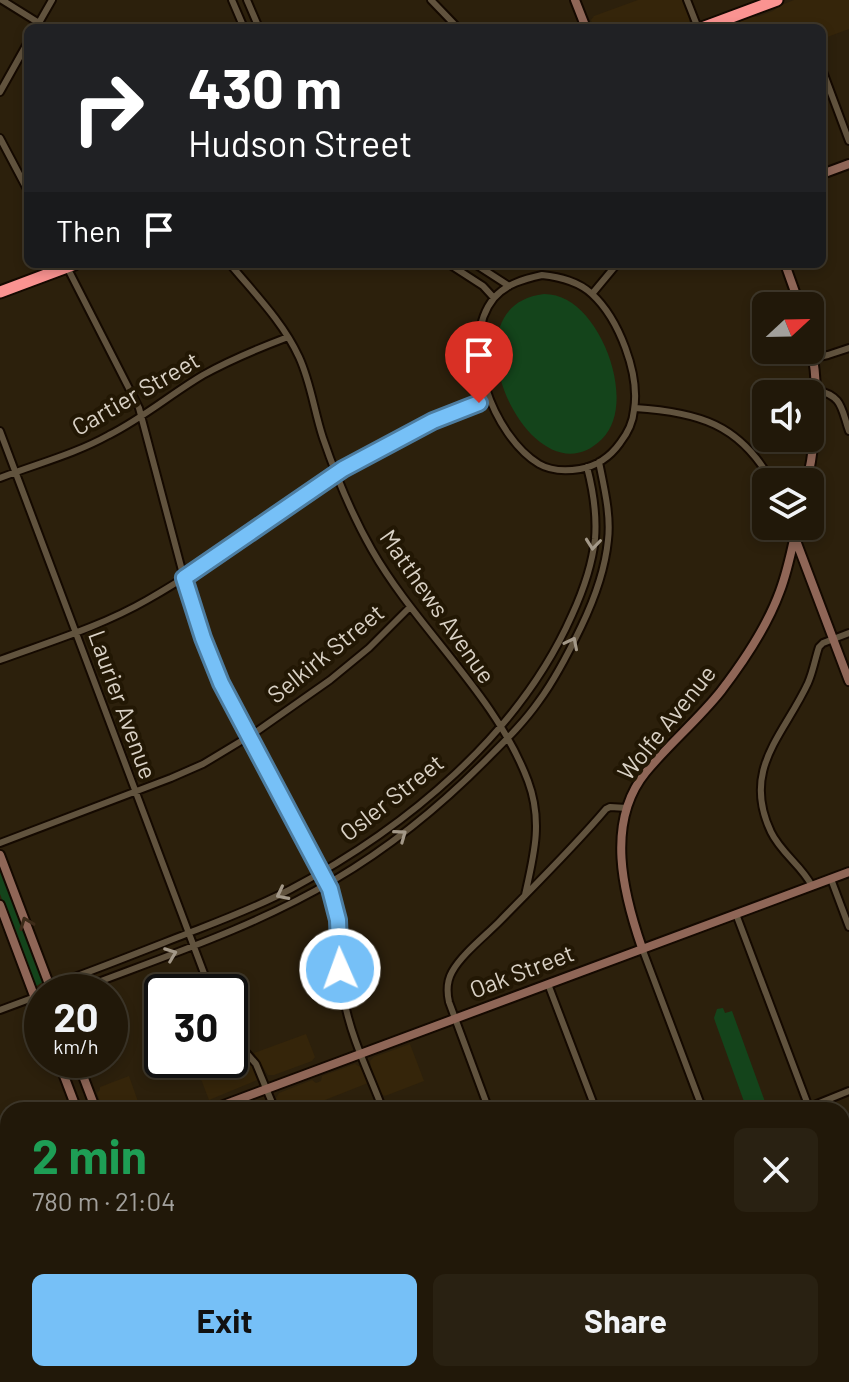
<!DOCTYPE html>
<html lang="en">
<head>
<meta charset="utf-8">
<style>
	:root { --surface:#211809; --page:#292112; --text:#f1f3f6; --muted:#a2a09c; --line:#3e372a; --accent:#76c0f7 }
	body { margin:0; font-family:Barlow,sans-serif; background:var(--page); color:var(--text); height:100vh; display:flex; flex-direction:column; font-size:30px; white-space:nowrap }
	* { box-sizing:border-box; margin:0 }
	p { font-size:26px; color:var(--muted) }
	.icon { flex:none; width:44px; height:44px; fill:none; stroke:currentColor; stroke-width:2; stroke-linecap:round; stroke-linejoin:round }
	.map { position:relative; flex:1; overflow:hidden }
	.sheet { position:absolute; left:0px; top:1102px; width:850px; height:280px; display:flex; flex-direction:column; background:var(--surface); border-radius:24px 24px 0 0; box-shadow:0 4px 12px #0003,0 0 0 2px var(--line) }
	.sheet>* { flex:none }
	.guide { position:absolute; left:24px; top:24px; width:802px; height:244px; border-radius:12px; box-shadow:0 4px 12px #0003,0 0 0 2px var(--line); background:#202124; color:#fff; overflow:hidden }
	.needle { width:52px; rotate:68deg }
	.buttons { position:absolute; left:752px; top:292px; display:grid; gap:16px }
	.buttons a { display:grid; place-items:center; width:72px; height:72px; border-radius:12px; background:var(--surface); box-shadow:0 4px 12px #0003,0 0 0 2px var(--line); font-size:40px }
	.speed { position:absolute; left:24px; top:974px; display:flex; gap:16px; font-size:40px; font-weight:700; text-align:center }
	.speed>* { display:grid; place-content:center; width:104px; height:104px; border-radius:50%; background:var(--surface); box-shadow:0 4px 12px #0003,0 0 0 2px var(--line); line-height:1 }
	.speed small { font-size:20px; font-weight:400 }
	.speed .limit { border:4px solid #111; border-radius:12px; background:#fff; color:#111 }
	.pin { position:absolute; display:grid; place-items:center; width:68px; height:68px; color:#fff; margin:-82px -34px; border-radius:50% 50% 50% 0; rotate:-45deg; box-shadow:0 0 8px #0007 }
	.pin .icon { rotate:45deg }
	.me { position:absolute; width:88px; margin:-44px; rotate:358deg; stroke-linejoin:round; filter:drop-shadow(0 0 6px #0008) }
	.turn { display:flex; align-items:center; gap:28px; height:168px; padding:0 32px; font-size:36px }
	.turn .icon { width:104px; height:104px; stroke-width:2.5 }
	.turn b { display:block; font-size:56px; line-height:68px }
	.then { display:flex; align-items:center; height:76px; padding:0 32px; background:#0003; gap:16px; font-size:30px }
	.round { display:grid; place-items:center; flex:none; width:84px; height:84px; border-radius:12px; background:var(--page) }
	.summary { display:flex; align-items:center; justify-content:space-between; height:136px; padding:0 32px }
	h1 { font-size:48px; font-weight:700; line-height:60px; color:#1e9e55 }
	.cta { display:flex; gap:16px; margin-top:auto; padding:16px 32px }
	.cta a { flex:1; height:92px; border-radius:12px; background:var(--accent); color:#111; font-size:32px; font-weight:700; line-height:92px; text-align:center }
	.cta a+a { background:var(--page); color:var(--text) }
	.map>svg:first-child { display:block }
</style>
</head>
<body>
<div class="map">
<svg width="849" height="1382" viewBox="0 0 849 1382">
	<rect width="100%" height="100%" fill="#2c200c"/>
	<path fill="#35250a" d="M638,0H682L689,18V22L677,28H594L591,20L594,16Z
		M794,0H849V29L822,39V28H719L748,17H757L773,11L779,6Z
		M306,1034L315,1057L312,1061L274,1075H268L254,1053Z
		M410,1044L424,1081L385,1096L381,1094L371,1067L370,1061L374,1057Z
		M246,1056L257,1074V1080L209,1100L199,1074Z
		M355,1064L362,1068L368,1083L325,1100L328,1109L281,1110L276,1098L279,1093L312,1080L316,1083L321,1081L322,1076Z
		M129,1076L141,1110H103L97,1093L100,1090V1087Z"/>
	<path fill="#14441b" d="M544,294C552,294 560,296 567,300C605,320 636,405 602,439C532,509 438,306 544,294Z
		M0,864L44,981L35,987L0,894Z
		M723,1008L725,1013L732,1011L768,1110H747L716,1024L714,1018L717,1009Z
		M849,1280V1382H810L807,1374H842V1282Z
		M491,1374H684L687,1382H494Z"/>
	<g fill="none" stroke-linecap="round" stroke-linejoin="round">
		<defs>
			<path id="street" d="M2,0L47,28
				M232,0L244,28
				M247,0L259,28
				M431,0L458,28
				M687,0L698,28
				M36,28L52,0
				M822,69L849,141
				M0,92L28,42
				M0,138L28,191
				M230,264C254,293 283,322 299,357C311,383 314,411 323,438C336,476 352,515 372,550C417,629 496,695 528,781C543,821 534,855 525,895
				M449,264L483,286L494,298
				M475,264L509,286
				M67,267L139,408L184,578L211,661L235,711L331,892C343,928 338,966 345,1004C352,1040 370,1075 383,1110
				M542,275C560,277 578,281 592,294C619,319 640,374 634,410C633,422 627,434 620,443C610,457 597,466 580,469C567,471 551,471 539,464C494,437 457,343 494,298C506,284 524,279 542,275Z
				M592,294L617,264
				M814,358L828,355L849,348
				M816,390C843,396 841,408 849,431
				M635,408C698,412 740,424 772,482
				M0,431L211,992
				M0,478C36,464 75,454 109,435C143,418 171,394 203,375C230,360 259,348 288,337
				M0,660C49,642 102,626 147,600C215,562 275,512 340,471C387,442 437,419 488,399
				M0,843L171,778L203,764L256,732L330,680L369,648L410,607
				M831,879L849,927
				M812,886C802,866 781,853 771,832C741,769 784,735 808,683C813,672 815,659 819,647L823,643L849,633
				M736,914L810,1110
				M642,948L703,1110
				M548,984L596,1110
				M72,992C160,958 253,928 334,880C392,846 444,803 491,755C508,738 525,721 539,701C556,678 569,652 581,627C594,600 605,571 608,540C611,515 604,487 599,462
				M0,1010L35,997L50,986C95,970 140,952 186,934C222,920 257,907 291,889C406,828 519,735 572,615C583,591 592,566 595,539C597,515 593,490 587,467
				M230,1034L256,1064L275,1110
				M489,1110L449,1002C447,993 447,981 452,972C461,955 485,936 499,922C535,885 572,849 606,809L610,807L627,808
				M802,1110L849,1091
				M842,1196L849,1215
				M0,1219L8,1242
				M842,1278L849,1275
				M300,1374L303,1382
				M374,1374L377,1382
				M480,1374L483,1382
				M693,1374L696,1382
				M801,1374L803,1382
				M57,1382L62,1379L67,1382
				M69,1382L91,1374"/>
			<path id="secondary" d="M575,0L586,28
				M822,174L849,164
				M785,264L800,306
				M807,482C817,436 820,387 810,341
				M795,538L849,681
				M0,855L52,992
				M0,905L42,1017
				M642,948C623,893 605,822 646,772C669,744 698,720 721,691C744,661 767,627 780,591C788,570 792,548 797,526
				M58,1060L77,1110
				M77,1060L96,1110
				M210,1110L849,872
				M0,1183L8,1180
				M0,1195L8,1192
				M176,1374L178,1382
				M193,1374L196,1382"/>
			<path id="highway" d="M702,28L777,0
				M0,292L75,264"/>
		</defs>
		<use href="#street" stroke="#140900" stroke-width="10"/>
		<use href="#secondary" stroke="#140900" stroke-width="12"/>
		<use href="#highway" stroke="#140900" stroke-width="15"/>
		<use href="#street" stroke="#61533e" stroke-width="6"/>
		<use href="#secondary" stroke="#8f6657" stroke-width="8"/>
		<use href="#highway" stroke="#fa9391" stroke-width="11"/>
	</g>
	<defs><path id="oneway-chevron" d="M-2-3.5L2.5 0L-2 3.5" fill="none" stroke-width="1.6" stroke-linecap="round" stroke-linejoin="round" transform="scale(2)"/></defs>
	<g stroke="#a39888">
		<use href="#oneway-chevron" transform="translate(593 544) rotate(96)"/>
		<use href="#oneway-chevron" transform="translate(572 643) rotate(-63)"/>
		<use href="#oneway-chevron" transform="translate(401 835) rotate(-36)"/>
		<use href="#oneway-chevron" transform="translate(282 894) rotate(153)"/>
		<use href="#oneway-chevron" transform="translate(171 954) rotate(-21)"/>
	</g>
	<use stroke="#3d2b19" href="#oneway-chevron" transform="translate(26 923) rotate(-111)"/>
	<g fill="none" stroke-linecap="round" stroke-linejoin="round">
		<defs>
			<path id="route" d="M340,969L338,920L330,889L221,683L203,638L184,578L343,469L433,421L479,403"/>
		</defs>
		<use href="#route" stroke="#4d7da1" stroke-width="20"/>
		<use href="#route" stroke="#76c0f7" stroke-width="14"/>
	</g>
	<g text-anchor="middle" stroke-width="8" stroke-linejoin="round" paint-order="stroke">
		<g font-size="24" fill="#d9d1c5" stroke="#221704">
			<text transform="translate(136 394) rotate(-30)" y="8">Cartier Street</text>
			<text transform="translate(437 607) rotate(55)" y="8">Matthews Avenue</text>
			<text transform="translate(326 654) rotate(-39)" y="8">Selkirk Street</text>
			<text transform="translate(122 705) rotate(70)" y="8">Laurier Avenue</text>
			<text transform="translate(667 723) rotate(-51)" y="8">Wolfe Avenue</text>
			<text transform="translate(392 798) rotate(-38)" y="8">Osler Street</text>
			<text transform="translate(522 972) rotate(-21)" y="8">Oak Street</text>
		</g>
	</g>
</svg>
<div class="buttons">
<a><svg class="needle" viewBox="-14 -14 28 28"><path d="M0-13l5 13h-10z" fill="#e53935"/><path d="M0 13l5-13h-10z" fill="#a2a09c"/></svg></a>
<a><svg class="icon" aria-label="sound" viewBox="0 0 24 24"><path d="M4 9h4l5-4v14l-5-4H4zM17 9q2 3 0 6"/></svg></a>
<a><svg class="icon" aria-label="layers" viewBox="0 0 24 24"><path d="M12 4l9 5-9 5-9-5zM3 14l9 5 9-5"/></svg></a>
</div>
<div class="speed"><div>20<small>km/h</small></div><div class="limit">30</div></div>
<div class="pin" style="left:479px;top:403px;background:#d93025"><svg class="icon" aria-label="arrive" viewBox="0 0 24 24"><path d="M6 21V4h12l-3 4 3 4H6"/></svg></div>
<svg class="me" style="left:340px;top:969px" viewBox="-20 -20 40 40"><circle r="17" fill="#76c0f7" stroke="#fff" stroke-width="3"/><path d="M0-11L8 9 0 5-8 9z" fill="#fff"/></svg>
<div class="guide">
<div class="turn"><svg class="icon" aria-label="right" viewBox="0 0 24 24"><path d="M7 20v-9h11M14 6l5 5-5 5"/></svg><div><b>430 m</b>Hudson Street</div></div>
<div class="then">Then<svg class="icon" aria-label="arrive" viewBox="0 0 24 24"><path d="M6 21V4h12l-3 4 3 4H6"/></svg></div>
</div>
<section class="sheet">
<div class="summary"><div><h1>2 min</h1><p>780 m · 21:04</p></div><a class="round"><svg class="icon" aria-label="close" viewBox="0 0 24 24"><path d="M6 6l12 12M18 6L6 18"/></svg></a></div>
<div class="cta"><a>Exit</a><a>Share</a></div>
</section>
</div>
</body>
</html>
